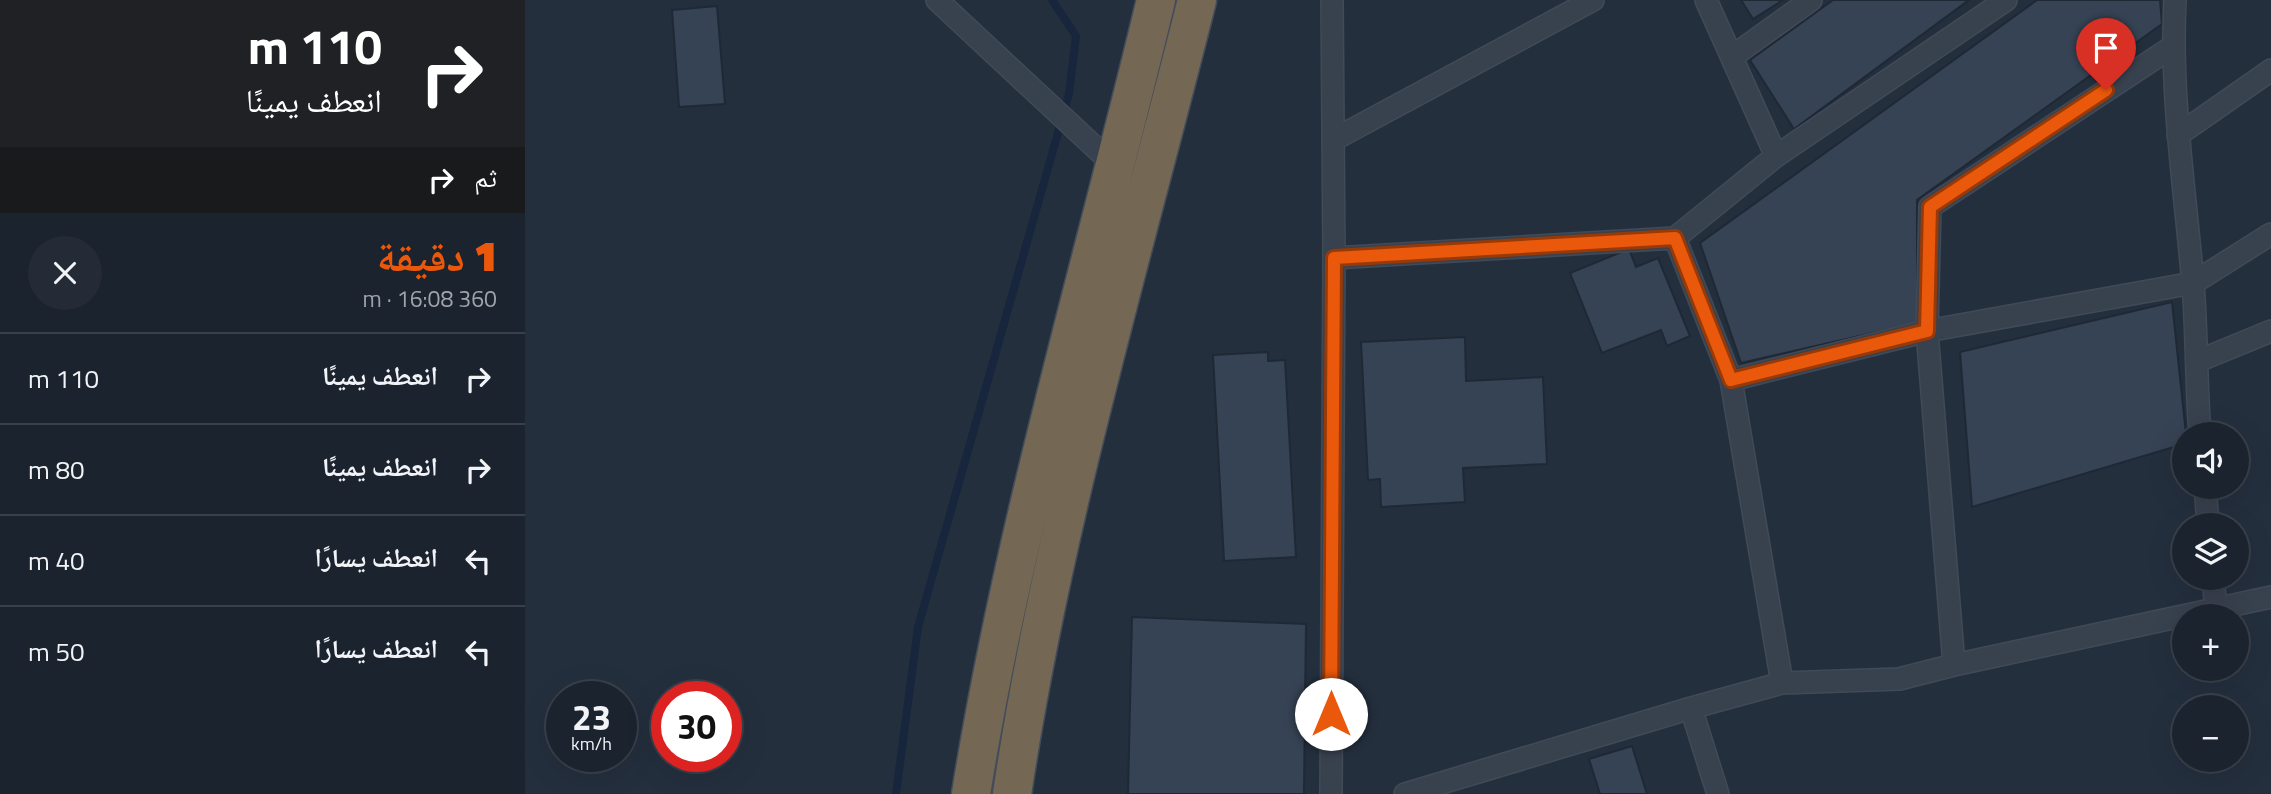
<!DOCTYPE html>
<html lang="ar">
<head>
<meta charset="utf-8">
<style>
	:root { --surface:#1b232e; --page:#242b36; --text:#f1f3f6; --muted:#a0a4aa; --line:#39404a; --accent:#ea580c }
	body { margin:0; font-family:"Titillium Web","Noto Naskh Arabic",sans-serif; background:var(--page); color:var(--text); direction:rtl; height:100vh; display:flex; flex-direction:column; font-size:26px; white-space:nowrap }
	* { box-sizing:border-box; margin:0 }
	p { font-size:23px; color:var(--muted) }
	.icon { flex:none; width:38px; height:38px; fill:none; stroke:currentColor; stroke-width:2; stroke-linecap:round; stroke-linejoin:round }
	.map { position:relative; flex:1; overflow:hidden; direction:ltr }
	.panel { display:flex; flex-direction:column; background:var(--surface); width:525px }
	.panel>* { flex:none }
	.hud { background:#202124; color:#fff; overflow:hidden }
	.controls { position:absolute; left:1647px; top:422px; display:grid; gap:14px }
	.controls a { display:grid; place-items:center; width:77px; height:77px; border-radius:50%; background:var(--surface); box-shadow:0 7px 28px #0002,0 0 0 2px var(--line); font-size:35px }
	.speed { position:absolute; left:21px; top:681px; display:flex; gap:14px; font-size:35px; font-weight:700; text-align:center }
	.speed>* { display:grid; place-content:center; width:91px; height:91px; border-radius:50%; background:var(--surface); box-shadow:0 7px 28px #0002,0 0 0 2px var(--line); line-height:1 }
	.speed small { font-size:18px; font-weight:400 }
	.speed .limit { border:10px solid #d22; background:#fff; color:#111 }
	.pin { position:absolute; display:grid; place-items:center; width:60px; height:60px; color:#fff; margin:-72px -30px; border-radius:50% 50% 50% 0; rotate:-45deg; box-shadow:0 0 7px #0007 }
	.pin .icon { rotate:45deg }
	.me { position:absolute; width:77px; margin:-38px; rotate:0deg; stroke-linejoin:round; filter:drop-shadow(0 0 5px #0008) }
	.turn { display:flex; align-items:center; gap:24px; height:147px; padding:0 28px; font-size:32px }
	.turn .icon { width:91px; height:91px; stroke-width:2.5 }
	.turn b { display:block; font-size:49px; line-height:60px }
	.then { display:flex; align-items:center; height:66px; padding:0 28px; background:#0003; gap:14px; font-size:26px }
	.round { display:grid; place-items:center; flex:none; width:74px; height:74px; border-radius:37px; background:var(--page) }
	.headline { display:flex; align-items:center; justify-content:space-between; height:119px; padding:0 28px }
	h1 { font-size:42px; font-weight:800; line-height:52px; color:var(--accent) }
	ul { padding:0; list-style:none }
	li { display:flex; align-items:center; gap:21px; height:91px; padding:0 28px; border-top:2px solid var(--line) }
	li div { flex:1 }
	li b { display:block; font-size:26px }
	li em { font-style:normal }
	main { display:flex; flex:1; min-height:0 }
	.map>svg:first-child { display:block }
</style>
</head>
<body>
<main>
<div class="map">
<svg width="1746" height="794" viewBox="0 0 1746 794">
	<rect width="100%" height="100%" fill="#242f3e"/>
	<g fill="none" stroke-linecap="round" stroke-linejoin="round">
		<path stroke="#17263c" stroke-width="8" d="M371,794L393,627L544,94L551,36L527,0"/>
	</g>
	<path fill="#364354" stroke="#1f2835" stroke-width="2" d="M1216,0H1258L1228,19Z
		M1308,0H1444L1269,129L1225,60Z
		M1512,0H1635L1637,24L1392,200V323L1216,363L1175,243Z
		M192,6L200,104L154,107L147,10Z
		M1104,249L1111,267L1133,258L1165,336L1142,346L1136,330L1077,353L1045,273Z
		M1647,302L1661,434H1659V444L1447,507L1435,352Z
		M940,337L941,381L1018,377L1022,464L938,468L940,502L856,507L855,479L843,480L836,342Z
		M743,352V361L760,360L771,557L699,561L688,355Z
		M607,617L781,624L779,794H603Z
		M1107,746L1122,794H1075L1064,759Z"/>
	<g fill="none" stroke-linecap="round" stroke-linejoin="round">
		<defs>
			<path id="street" d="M412,0L590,166
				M1181,0L1251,156
				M1650,0C1645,95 1660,189 1668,284C1672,334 1671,384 1675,434
				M1208,56L1286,0
				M1653,135L1746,70
				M808,140L1068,0
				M1150,238L1206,380L1257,683
				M809,258L1150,238L1251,156L1481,0
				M1673,361L1746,331
				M1206,380L1402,331L1668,283L1746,234
				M1680,486L1683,525
				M1688,578L1691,609
				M1429,665L1402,331L1405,207L1647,47
				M1166,708L1193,794
				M806,794L809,258L807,0
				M880,794L1166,708L1257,683L1374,679L1429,665L1746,597"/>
			<path id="highway" d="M446,794C489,525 568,264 631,0
				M487,794C527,526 606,263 672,0"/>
		</defs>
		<use href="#street" stroke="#414a57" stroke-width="24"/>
		<use href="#highway" stroke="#434c59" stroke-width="41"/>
		<use href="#street" stroke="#38414e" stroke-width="21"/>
		<use href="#highway" stroke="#746855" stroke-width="38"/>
	</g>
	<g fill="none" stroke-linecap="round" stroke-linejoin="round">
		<defs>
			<path id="route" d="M806,714L809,258L1150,238L1206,380L1402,331L1405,207L1581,90"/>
		</defs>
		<use href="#route" stroke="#983908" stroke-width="18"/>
		<use href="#route" stroke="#ea580c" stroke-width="12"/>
	</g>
</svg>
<div class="controls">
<a><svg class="icon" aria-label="sound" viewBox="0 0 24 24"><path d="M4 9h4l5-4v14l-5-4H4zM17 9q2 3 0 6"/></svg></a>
<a><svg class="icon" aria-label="layers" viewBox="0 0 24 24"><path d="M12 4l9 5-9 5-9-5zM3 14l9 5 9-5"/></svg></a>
<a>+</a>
<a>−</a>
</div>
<div class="speed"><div>23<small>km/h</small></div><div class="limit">30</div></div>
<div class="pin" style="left:1581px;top:90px;background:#d93025"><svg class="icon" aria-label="arrive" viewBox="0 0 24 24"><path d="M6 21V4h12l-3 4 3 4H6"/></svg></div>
<svg class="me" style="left:806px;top:714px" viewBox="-20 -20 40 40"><circle r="19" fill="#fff"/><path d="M0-13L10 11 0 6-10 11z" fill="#ea580c"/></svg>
</div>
<section class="panel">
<div class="hud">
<div class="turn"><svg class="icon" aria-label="right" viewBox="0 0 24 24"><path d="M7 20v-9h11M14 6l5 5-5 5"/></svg><div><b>110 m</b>انعطف يمينًا</div></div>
<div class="then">ثم<svg class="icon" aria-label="right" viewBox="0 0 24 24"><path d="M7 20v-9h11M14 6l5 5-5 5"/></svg></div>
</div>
<div class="headline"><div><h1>1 دقيقة</h1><p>360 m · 16:08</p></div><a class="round"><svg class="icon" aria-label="close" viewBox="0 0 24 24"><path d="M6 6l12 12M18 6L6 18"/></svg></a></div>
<ul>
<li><svg class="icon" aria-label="right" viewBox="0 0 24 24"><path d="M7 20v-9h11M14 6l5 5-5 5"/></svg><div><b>انعطف يمينًا</b></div><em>110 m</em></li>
<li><svg class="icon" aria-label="right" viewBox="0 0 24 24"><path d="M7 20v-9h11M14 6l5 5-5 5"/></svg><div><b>انعطف يمينًا</b></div><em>80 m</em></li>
<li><svg class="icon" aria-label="left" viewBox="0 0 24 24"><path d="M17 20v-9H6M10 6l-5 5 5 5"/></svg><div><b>انعطف يسارًا</b></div><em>40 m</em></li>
<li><svg class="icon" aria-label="left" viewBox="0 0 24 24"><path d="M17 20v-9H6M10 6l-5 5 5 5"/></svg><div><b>انعطف يسارًا</b></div><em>50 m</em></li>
</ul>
</section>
</main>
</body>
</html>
